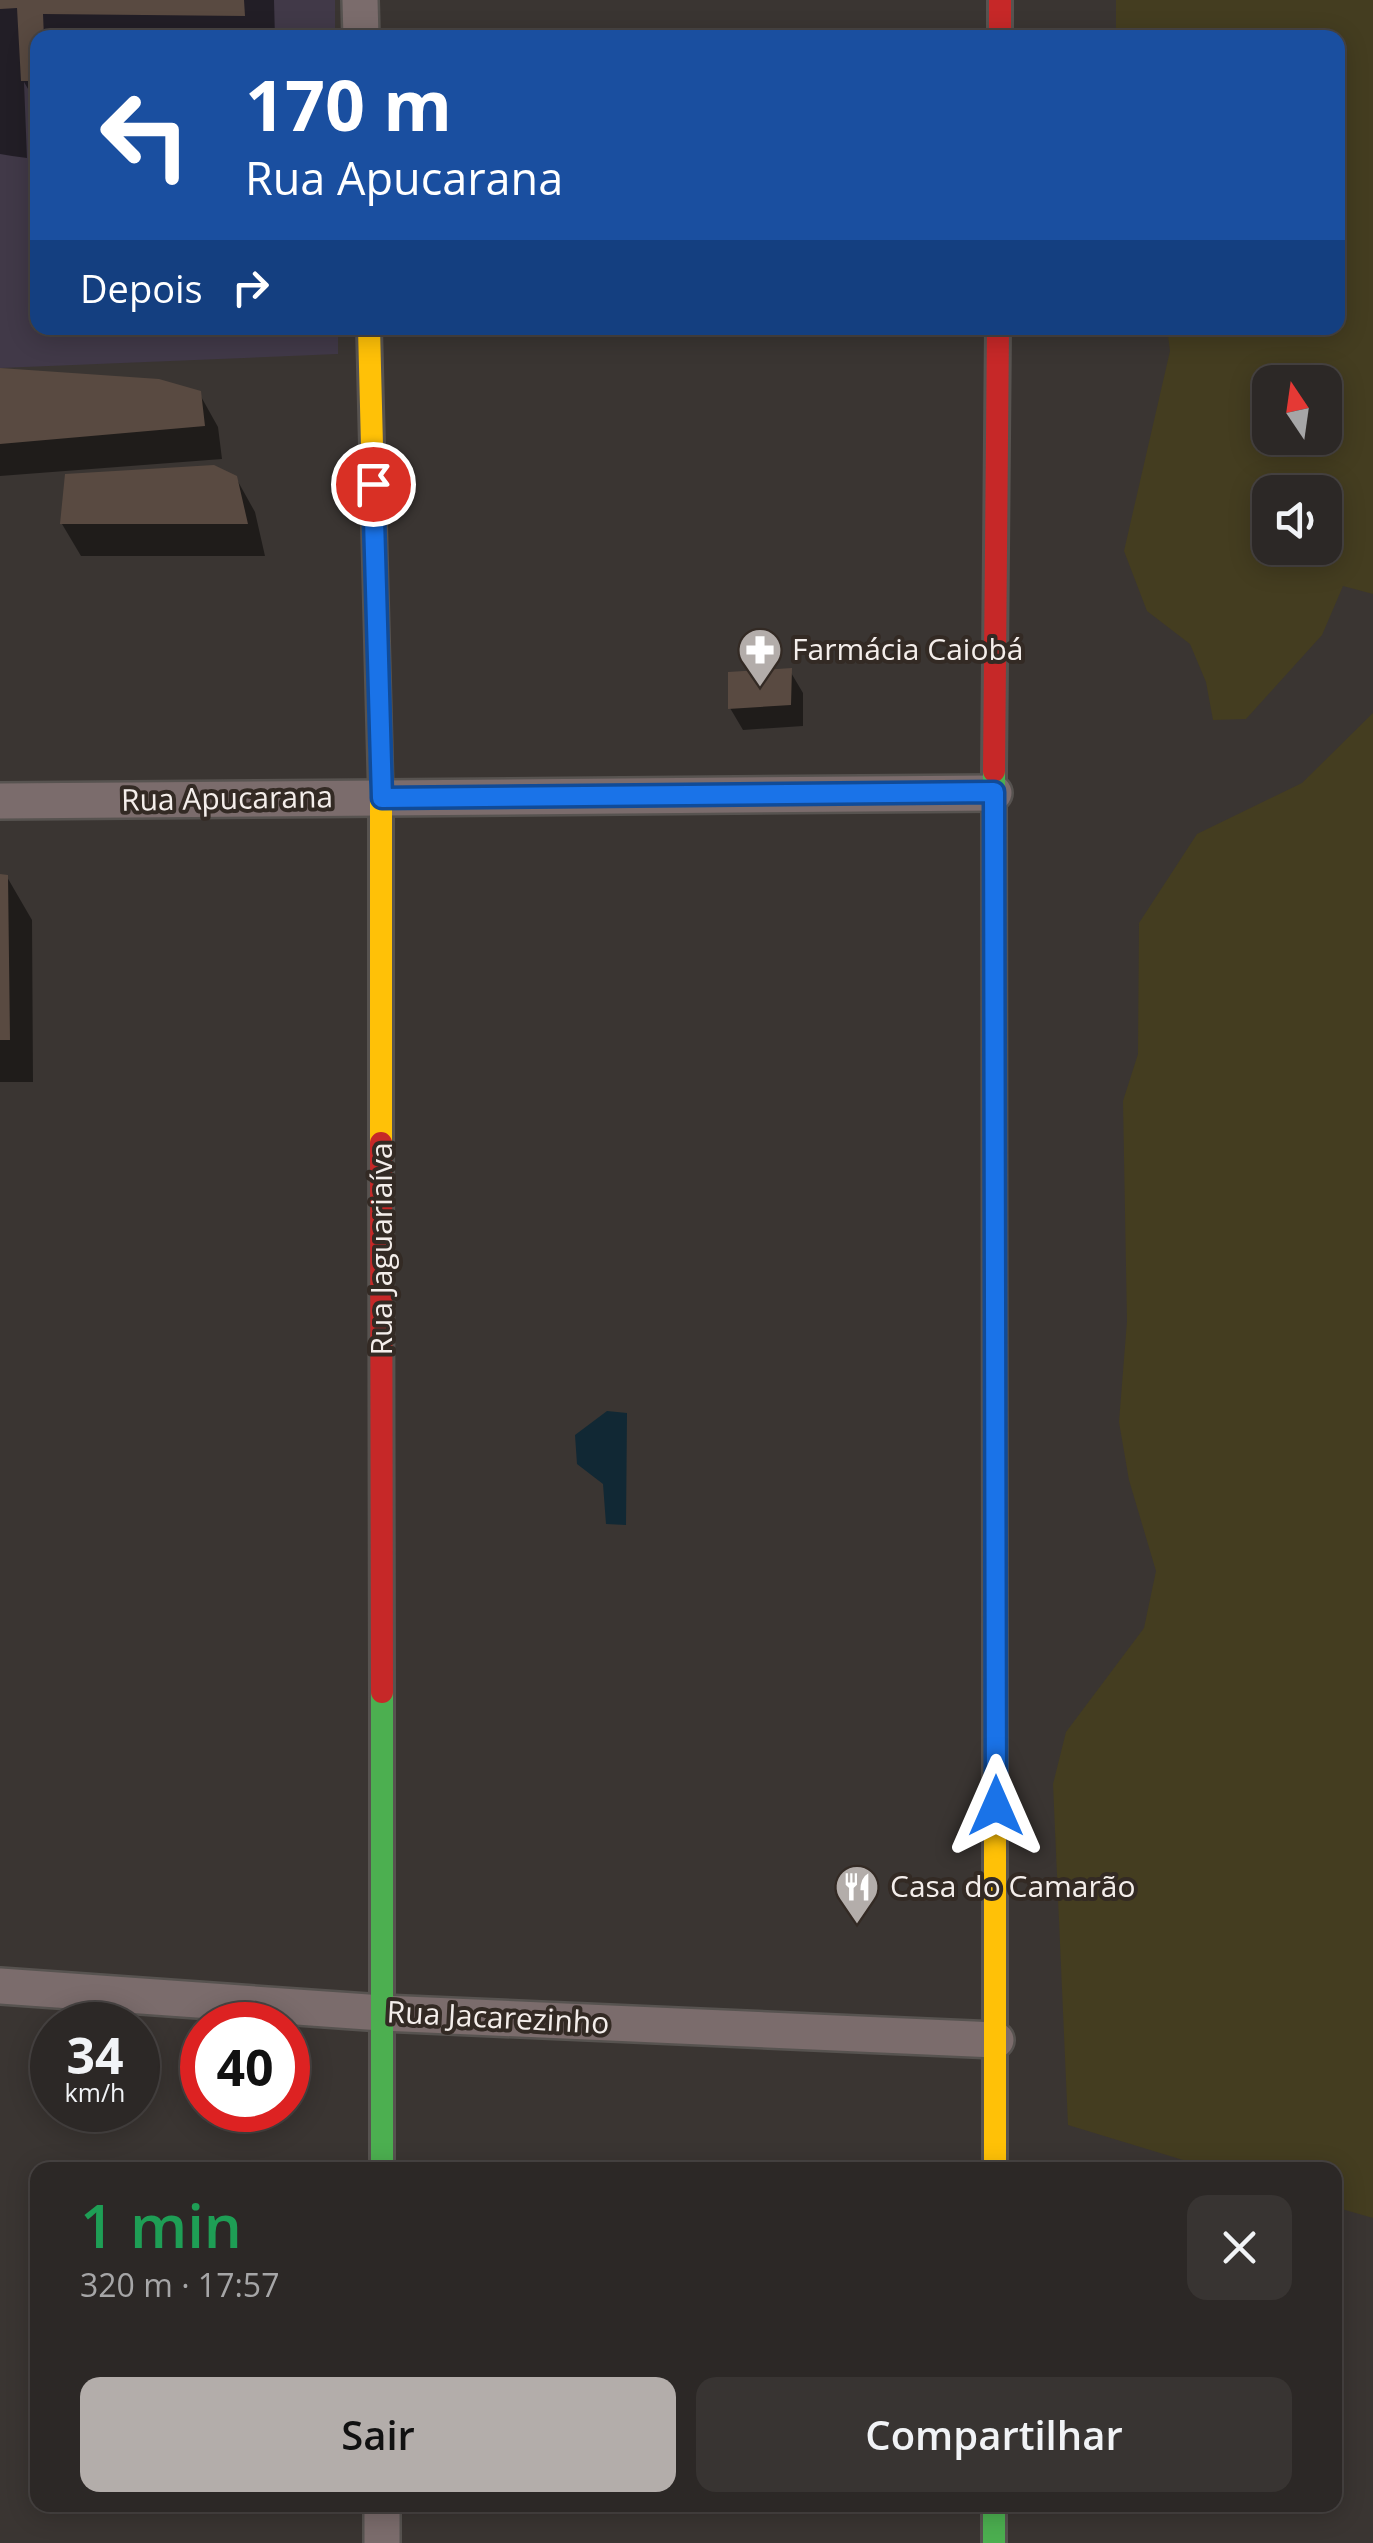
<!DOCTYPE html>
<html lang="pt">
<head>
<meta charset="utf-8">
<style>
	:root { --surface:#2c2826; --page:#383432; --text:#f1f3f6; --muted:#a6a6a7; --line:#484443; --accent:#b3adaa }
	body { margin:0; font-family:"Open Sans",sans-serif; background:var(--page); color:var(--text); height:100vh; display:flex; flex-direction:column; font-size:38px; white-space:nowrap }
	* { box-sizing:border-box; margin:0 }
	p { font-size:32px; color:var(--muted) }
	.icon { flex:none; width:55px; height:55px; fill:none; stroke:currentColor; stroke-width:2; stroke-linecap:round; stroke-linejoin:round }
	.map { position:relative; flex:1; overflow:hidden }
	.panel { position:absolute; left:30px; top:2162px; width:1312px; height:350px; display:flex; flex-direction:column; background:var(--surface); border-radius:20px; box-shadow:0 5px 25px #0003,0 0 0 2px var(--line) }
	.panel>* { flex:none }
	.banner { position:absolute; left:30px; top:30px; width:1315px; height:305px; border-radius:20px; box-shadow:0 5px 25px #0003,0 0 0 2px var(--line); background:#1a4fa0; color:#fff; overflow:hidden }
	.needle { width:65px; rotate:347deg }
	.buttons { position:absolute; left:1252px; top:365px; display:grid; gap:20px }
	.buttons a { display:grid; place-items:center; width:90px; height:90px; border-radius:20px; background:var(--surface); box-shadow:0 5px 25px #0003,0 0 0 2px var(--line); font-size:50px }
	.speed { position:absolute; left:30px; top:2002px; display:flex; gap:20px; font-size:50px; font-weight:700; text-align:center }
	.speed>* { display:grid; place-content:center; width:130px; height:130px; border-radius:50%; background:var(--surface); box-shadow:0 5px 25px #0003,0 0 0 2px var(--line); line-height:1 }
	.speed small { font-size:25px; font-weight:400 }
	.speed .limit { border:15px solid #d22; background:#fff; color:#111 }
	.pin { position:absolute; display:grid; place-items:center; width:85px; height:85px; color:#fff; margin:-42px; border:5px solid #fff; border-radius:50%; box-shadow:0 2px 10px #0007 }
	.me { position:absolute; width:110px; margin:-55px; rotate:0deg; stroke-linejoin:round; filter:drop-shadow(0 0 8px #0008) }
	.turn { display:flex; align-items:center; gap:35px; height:210px; padding:0 50px; font-size:45px }
	.turn .icon { width:130px; height:130px; stroke-width:2.5 }
	.turn b { display:block; font-size:70px; line-height:85px }
	.then { display:flex; align-items:center; height:95px; padding:0 50px; background:#0003; gap:20px; font-size:38px }
	.round { display:grid; place-items:center; flex:none; width:105px; height:105px; border-radius:20px; background:var(--page) }
	.headline { display:flex; align-items:center; justify-content:space-between; height:170px; padding:0 50px }
	h1 { font-size:60px; font-weight:600; line-height:75px; color:#1e9e55 }
	.button { display:flex; gap:20px; margin-top:auto; padding:20px 50px }
	.button a { flex:1; height:115px; border-radius:20px; background:var(--accent); color:#111; font-size:40px; font-weight:600; line-height:115px; text-align:center }
	.button a+a { background:var(--page); color:var(--text) }
	.map>svg:first-child { display:block }
</style>
</head>
<body>
<div class="map">
<svg width="1373" height="2543" viewBox="0 0 1373 2543">
	<rect width="100%" height="100%" fill="#3a3532"/>
	<path fill="#413948" d="M0,0H335V37L38,38V328H338V354L0,368Z"/>
	<path fill="#443d20" fill-rule="evenodd" d="M1116,0H1373V594L1343,586L1322,635L1246,719L1213,720L1206,682L1190,644L1147,611L1124,551L1170,351L1167,328H1338V38L1116,37ZM1270,382H1325V438H1270ZM1270,492H1325V548H1270Z
		M1373,713V2218L1335,2207V2170H1216L1068,2125L1053,1784L1066,1732L1144,1628L1156,1571L1129,1480L1119,1422L1127,1321L1123,1101L1138,1054L1139,923L1197,834L1302,783Z"/>
	<path fill="#112834" d="M607,1411L627,1413L626,1525L606,1524L603,1484L577,1464L575,1435Z"/>
	<path fill="#0007" d="M0,0H274L275,38H38V106L24,82L27,158L12,156L0,154Z
		M0,371L199,393L218,427L222,459L0,476Z
		M236,478L255,512L265,556H81L62,524Z
		M790,671L803,693V726L743,730L730,708Z
		M0,876L7,877L32,920L33,1082H0Z"/>
	<path fill="#594a41" d="M0,0H244L245,16L43,14L44,38H38V81H21L17,8L0,9Z
		M0,368L159,379L201,391L205,426L0,444Z
		M214,465L237,476L248,524H60L65,474Z
		M792,668L791,705L728,709V672Z
		M0,874L8,875L10,1040H0Z"/>
	<g fill="none" stroke-linecap="round" stroke-linejoin="round">
		<defs>
			<path id="street" d="M360,0L361,38
				M0,801L994,793
				M0,1986L382,2013L996,2040
				M382,2543V2505"/>
			<path id="fast" d="M994,771L995,1623
				M382,1692V2170
				M994,2505V2543"/>
			<path id="slow" d="M369,328L381,798V1143
				M995,1623V2170"/>
			<path id="jam" d="M1000,0V38
				M994,771L998,328
				M381,1143L382,1692"/>
		</defs>
		<use href="#street" stroke="#575350" stroke-width="40"/>
		<use href="#fast" stroke="#575350" stroke-width="28"/>
		<use href="#slow" stroke="#575350" stroke-width="28"/>
		<use href="#jam" stroke="#575350" stroke-width="28"/>
		<use href="#street" stroke="#7b6c6c" stroke-width="35"/>
		<use href="#fast" stroke="#4caf50" stroke-width="22"/>
		<use href="#slow" stroke="#ffc107" stroke-width="22"/>
		<use href="#jam" stroke="#c62828" stroke-width="22"/>
	</g>
	<g fill="none" stroke-linecap="round" stroke-linejoin="round">
		<defs>
			<path id="route" d="M373,484L382,798L994,792L996,1806"/>
		</defs>
		<use href="#route" stroke="#114b97" stroke-width="25"/>
		<use href="#route" stroke="#1a73e8" stroke-width="18"/>
	</g>
	<defs>
		<symbol id="pharmacy-pin" viewBox="-11 -11 22 30"><path d="M0 17L-7.5 6A9.5 9.5 0 1 1 7.5 6Z" fill="#b3adaa" stroke="#332a24"/><path d="M-2-6h4v4h4v4h-4v4h-4v-4h-4v-4h4Z" fill="#fff"/></symbol>
		<symbol id="restaurant-pin" viewBox="-11 -11 22 30"><path d="M0 17L-7.5 6A9.5 9.5 0 1 1 7.5 6Z" fill="#b3adaa" stroke="#332a24"/><path d="M-5-6h1v4h1v-4h1v4h1v-4h1v5L-1.5 .5V6h-2V.5L-5-1ZM5-6V6H3V1.5H1.5Q1.5-4 5-6Z" fill="#fff"/></symbol>
	</defs>
	<g fill-rule="evenodd">
		<use href="#pharmacy-pin" x="735" y="625" width="50" height="68"/>
		<use href="#restaurant-pin" x="832" y="1862" width="50" height="68"/>
	</g>
	<g text-anchor="middle" stroke-width="8" stroke-linejoin="round" paint-order="stroke">
		<g font-size="30" fill="#f4eeeb" stroke="#332a24" text-anchor="start">
			<text x="792" y="660">Farmácia Caiobá</text>
			<text x="890" y="1897">Casa do Camarão</text>
		</g>
		<g font-size="30" fill="#f4eeeb" stroke="#332a24">
			<text transform="translate(227 799) rotate(-1)" y="10">Rua Apucarana</text>
			<text transform="translate(382 1249) rotate(-90)" y="10">Rua Jaguariaíva</text>
			<text transform="translate(498 2018) rotate(3)" y="10">Rua Jacarezinho</text>
		</g>
	</g>
</svg>
<div class="buttons">
<a><svg class="needle" viewBox="-14 -14 28 28"><path d="M0-13l5 13h-10z" fill="#e53935"/><path d="M0 13l5-13h-10z" fill="#a6a6a7"/></svg></a>
<a><svg class="icon" aria-label="sound" viewBox="0 0 24 24"><path d="M4 9h4l5-4v14l-5-4H4zM17 9q2 3 0 6"/></svg></a>
</div>
<div class="speed"><div>34<small>km/h</small></div><div class="limit">40</div></div>
<div class="pin" style="left:373px;top:484px;background:#d93025"><svg class="icon" aria-label="arrive" viewBox="0 0 24 24"><path d="M6 21V4h12l-3 4 3 4H6"/></svg></div>
<svg class="me" style="left:996px;top:1806px" viewBox="-20 -20 40 40"><path d="M0-17L14 15 0 8-14 15z" fill="#1a73e8" stroke="#fff" stroke-width="4"/></svg>
<div class="banner">
<div class="turn"><svg class="icon" aria-label="left" viewBox="0 0 24 24"><path d="M17 20v-9H6M10 6l-5 5 5 5"/></svg><div><b>170 m</b>Rua Apucarana</div></div>
<div class="then">Depois<svg class="icon" aria-label="right" viewBox="0 0 24 24"><path d="M7 20v-9h11M14 6l5 5-5 5"/></svg></div>
</div>
<section class="panel">
<div class="headline"><div><h1>1 min</h1><p>320 m · 17:57</p></div><a class="round"><svg class="icon" aria-label="close" viewBox="0 0 24 24"><path d="M6 6l12 12M18 6L6 18"/></svg></a></div>
<div class="button"><a>Sair</a><a>Compartilhar</a></div>
</section>
</div>
</body>
</html>
